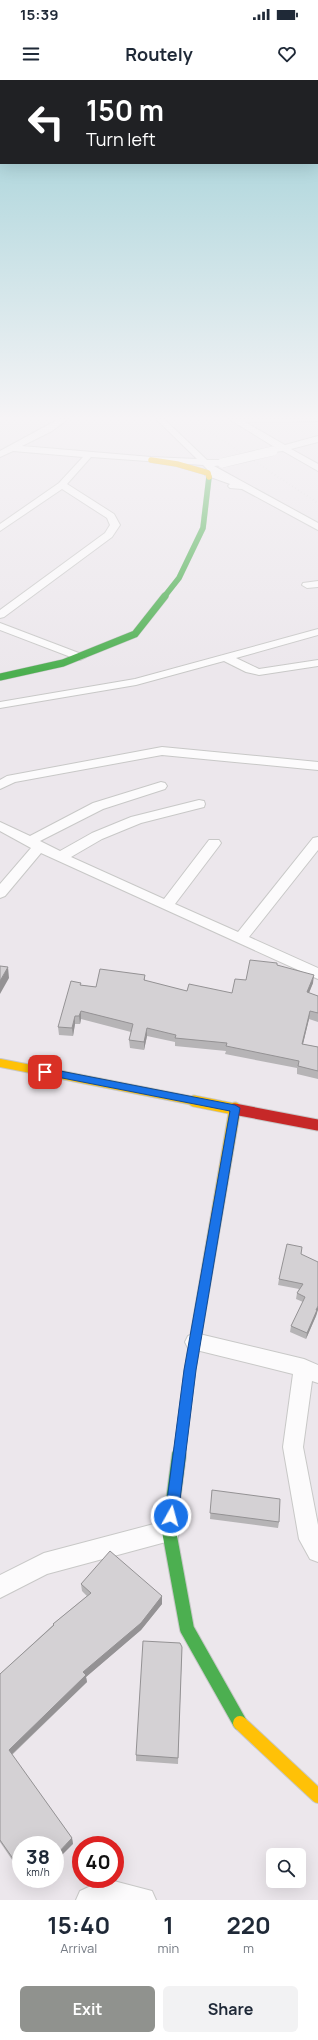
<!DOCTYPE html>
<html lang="en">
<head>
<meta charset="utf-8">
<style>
	:root { --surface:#fff; --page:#f2f2f3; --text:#1f2937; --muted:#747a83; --accent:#90928e }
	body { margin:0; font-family:Manrope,sans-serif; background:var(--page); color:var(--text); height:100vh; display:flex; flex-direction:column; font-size:15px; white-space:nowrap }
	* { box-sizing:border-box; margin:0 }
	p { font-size:13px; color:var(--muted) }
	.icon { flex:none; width:22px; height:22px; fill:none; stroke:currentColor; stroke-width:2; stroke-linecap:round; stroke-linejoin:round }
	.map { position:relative; height:1820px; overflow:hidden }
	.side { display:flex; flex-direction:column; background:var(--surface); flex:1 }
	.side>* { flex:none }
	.top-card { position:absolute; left:0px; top:0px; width:318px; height:84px; box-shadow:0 4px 16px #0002; background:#202124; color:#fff; overflow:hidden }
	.buttons { position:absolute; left:266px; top:1768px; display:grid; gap:8px }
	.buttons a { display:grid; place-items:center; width:40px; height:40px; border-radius:6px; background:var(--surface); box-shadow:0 4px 16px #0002; font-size:20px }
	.speed { position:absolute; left:12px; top:1756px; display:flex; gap:8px; font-size:20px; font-weight:700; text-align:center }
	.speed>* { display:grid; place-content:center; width:52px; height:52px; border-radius:50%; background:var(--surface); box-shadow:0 4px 16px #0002; line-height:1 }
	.speed small { font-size:10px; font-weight:400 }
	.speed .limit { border:6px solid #d22; background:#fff; color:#111 }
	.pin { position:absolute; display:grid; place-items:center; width:34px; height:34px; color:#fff; margin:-17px; border-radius:8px; box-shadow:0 2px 6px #0006 }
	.me { position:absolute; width:44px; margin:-22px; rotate:7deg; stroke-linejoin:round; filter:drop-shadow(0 0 3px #0008) }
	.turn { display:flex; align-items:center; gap:14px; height:84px; padding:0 20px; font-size:18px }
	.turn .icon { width:52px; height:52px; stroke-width:2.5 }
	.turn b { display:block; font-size:28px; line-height:34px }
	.eta { display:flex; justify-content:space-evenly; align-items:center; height:68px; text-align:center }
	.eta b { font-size:24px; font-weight:700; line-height:28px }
	.primary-button { display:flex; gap:8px; margin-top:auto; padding:8px 20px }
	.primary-button a { flex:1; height:46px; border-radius:6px; background:var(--accent); color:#fff; font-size:16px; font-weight:700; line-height:46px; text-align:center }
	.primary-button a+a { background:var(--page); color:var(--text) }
	.status { display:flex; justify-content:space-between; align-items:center; height:28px; padding:0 20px; background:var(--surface); direction:ltr }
	.status svg { height:11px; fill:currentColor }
	header { display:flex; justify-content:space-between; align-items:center; height:52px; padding:0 20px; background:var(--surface); font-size:18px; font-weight:700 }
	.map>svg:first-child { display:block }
</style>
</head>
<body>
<div class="status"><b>15:39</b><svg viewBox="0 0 49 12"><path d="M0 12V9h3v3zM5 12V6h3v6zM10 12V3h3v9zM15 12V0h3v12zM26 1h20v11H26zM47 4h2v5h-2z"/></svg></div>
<header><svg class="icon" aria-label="menu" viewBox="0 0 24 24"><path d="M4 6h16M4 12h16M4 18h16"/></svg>Routely<svg class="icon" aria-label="heart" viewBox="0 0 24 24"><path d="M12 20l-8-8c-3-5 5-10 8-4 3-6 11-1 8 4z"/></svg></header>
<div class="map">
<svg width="318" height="1820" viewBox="0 0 318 1820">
	<rect width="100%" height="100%" fill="#ece7ec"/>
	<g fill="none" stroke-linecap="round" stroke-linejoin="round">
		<defs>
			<path id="street" d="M59,339H68L52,351L22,366L151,377L197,379L156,339H164L207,380H222L226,383L225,385L214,386L318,443V450L242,409L230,408L228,406L230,404L205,395V391H209L203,385L91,377L67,404L114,434L120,445L112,457L4,537L0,538V530L105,453L110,445L107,438L62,409L0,451V444L59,403L83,377L13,371L0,377V371Z
				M229,339H318V341L245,342L285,365L318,356V362L291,369L318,384V391L283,371L274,372L273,370L276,368Z
				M318,501V507L307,508L302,505L303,503Z
				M0,543L84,575L86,577L80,580L76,579L0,550Z
				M318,549V555L236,578L259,589L318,580V586L259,595L246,592L224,581L136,605L0,628V622L135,599Z
				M162,667L318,682V690L162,675L15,702L0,709V700L7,696Z
				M161,702L165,703L167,706L165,709L103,729L40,761L60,771L92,753L131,737L199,720L204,721L205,724L204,727L141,743L102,759L71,777L164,819L209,760H219L221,763L219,766L175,824L238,852L313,758L318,757V770L249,857L318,888V899L41,773L5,816L0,818V804L31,768L0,751V742L30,756L93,723Z
				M195,1253L304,1279L318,1285V1303L312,1301L303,1367L318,1445V1482L310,1479L299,1459L283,1367L293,1294L188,1268L185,1262L188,1256Z
				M169,1440L177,1443L180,1451L177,1459L47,1494L0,1518V1495L44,1473Z
				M106,1799L152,1811L156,1820H76L80,1811Z"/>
			<path id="fast-far3" d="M164,517L179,498L203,448L209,397"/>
			<path id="fast-far2" d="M0,597L63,583L135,554L165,516"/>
			<path id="fast-far1" d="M179,1376L180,1369"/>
			<path id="fast" d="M179,1375L169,1451L187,1549L240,1643"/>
			<path id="slow-far3" d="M151,380L177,384L208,393L209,397"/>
			<path id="slow-far2" d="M0,983L199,1022"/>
			<path id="slow-far1" d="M194,1021L234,1029
				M180,1369L190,1290L235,1028"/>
			<path id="slow" d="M240,1643L318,1716"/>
			<path id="jam" d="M234,1029L318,1045"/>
		</defs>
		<use href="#street" stroke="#c8c8c7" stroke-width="2"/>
		<use href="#fast-far3" stroke="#c7c7c7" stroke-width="6"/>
		<use href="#fast-far2" stroke="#c7c7c7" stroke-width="8"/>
		<use href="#fast-far1" stroke="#c7c7c7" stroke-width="13"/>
		<use href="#fast" stroke="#c7c7c7" stroke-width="16"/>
		<use href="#slow-far3" stroke="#c7c7c7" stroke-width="6"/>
		<use href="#slow-far2" stroke="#c7c7c7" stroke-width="10"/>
		<use href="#slow-far1" stroke="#c7c7c7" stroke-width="13"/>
		<use href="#slow" stroke="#c7c7c7" stroke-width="16"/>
		<use href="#jam" stroke="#c7c7c7" stroke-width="13"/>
		<use href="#street" fill="#fcfbfc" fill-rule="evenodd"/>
		<use href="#fast-far3" stroke="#4caf50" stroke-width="5.5"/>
		<use href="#fast-far2" stroke="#4caf50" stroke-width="7"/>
		<use href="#fast-far1" stroke="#4caf50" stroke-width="11"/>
		<use href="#fast" stroke="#4caf50" stroke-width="14"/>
		<use href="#slow-far3" stroke="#ffc107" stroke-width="5.5"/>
		<use href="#slow-far2" stroke="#ffc107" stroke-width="8"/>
		<use href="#slow-far1" stroke="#ffc107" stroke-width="11"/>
		<use href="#slow" stroke="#ffc107" stroke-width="14"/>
		<use href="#jam" stroke="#c62828" stroke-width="11"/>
		<path stroke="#ddd" stroke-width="2" stroke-dasharray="0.5 3" stroke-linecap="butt" d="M190,339L318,423"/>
		<defs>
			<path id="street-bridge" d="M222,383L273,371"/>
		</defs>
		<use href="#street-bridge" stroke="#c8c8c7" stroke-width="10" stroke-linecap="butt"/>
		<use href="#street-bridge" stroke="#fcfbfc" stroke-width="9"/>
	</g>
	<path fill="#b6b4b6" d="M277,885L313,903L309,913L318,916V942L309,939L303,964L318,967V999L297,994V988L225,974L226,971L175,966V962L147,956L144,970L130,968L129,960L131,952L81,939L80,944H75L73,956L59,955L58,947L81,905L96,907L145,895V901L187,911L232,913L246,900Z
		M301,1174L317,1232L316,1236L306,1259L290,1252L291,1246L303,1222L296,1219L297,1213L299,1209L278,1205L279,1199Z
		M212,1410L279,1442L278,1448L210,1439Z
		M81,1504L162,1516V1524L141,1550L86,1597L87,1602L12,1675L72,1758L73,1764L21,1765V1793L0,1762V1594L53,1545V1544L87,1516L82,1511Z
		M182,1567L178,1684L136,1681V1675Z
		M25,1799H39L31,1807Z"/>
	<path fill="#949294" d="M8,887L9,898L0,914V901Z
		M314,895L313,903L306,920L307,912Z
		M81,931V939L80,944L79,936Z
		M310,931L309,939L301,972L302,964Z
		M75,936V944L73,956L72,948Z
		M147,948V956L144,970V962Z
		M318,1226V1230L316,1236L306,1259L307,1253L316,1230Z
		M162,1516V1524L141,1550L86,1597L87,1602L10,1676L9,1670L83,1592Z
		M72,1758L73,1764L55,1782V1776Z
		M33,1799H39L31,1807L29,1803Z"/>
	<path fill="#d4d1d4" stroke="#949294" d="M250,880L277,883V885L314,895L307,912L318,916V933L310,931L302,964L318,967V991L298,986L299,981L226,966L227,963L175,958L176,955L147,948L144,962L129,960L133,944L81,931L79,936H75L72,948L58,947L71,901L81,903L80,905L96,907L100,889L145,895L144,900L187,911L189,904L232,913L235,899L246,900Z
		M0,886L8,887L0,901Z
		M287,1164L302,1167L301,1174L318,1182V1226L316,1230H317L307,1253L291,1246L305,1217L297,1213L303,1204L279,1199Z
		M212,1410L280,1419L279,1442L210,1433Z
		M110,1471L162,1516L141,1543L83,1592L86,1595L9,1670L72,1758L55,1776V1765H21V1790L0,1760V1594L54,1545L53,1544L91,1513L81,1504Z
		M143,1561L180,1563L182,1567L178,1678L136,1675Z
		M27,1799H33L29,1803Z"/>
	<linearGradient id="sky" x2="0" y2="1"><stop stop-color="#9dcfd6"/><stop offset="0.57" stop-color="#f6f4f6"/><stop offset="1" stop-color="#f6f4f6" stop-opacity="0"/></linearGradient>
	<rect width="318" height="593" fill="url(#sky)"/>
	<path fill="#1a73e8" stroke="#114b97" d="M45,988L235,1025L240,1028L196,1290L178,1436L176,1441L171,1443L167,1441L165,1436L184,1290L230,1031L42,994V989Z"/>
</svg>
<div class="buttons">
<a><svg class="icon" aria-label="search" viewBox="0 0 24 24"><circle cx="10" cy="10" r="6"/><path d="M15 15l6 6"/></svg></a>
</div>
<div class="speed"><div>38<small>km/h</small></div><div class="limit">40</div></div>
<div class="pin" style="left:45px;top:992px;background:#d93025"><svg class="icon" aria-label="arrive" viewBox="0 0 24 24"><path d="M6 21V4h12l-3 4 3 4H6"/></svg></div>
<svg class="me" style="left:171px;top:1436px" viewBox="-20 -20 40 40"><circle r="17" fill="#1a73e8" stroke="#fff" stroke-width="3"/><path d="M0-11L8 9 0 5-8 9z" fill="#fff"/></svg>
<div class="top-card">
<div class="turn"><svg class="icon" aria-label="left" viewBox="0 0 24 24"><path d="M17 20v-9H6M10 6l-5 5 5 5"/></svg><div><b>150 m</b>Turn left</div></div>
</div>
</div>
<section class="side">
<div class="eta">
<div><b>15:40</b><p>Arrival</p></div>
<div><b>1</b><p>min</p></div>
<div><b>220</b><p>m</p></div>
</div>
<div class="primary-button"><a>Exit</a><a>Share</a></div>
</section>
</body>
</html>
